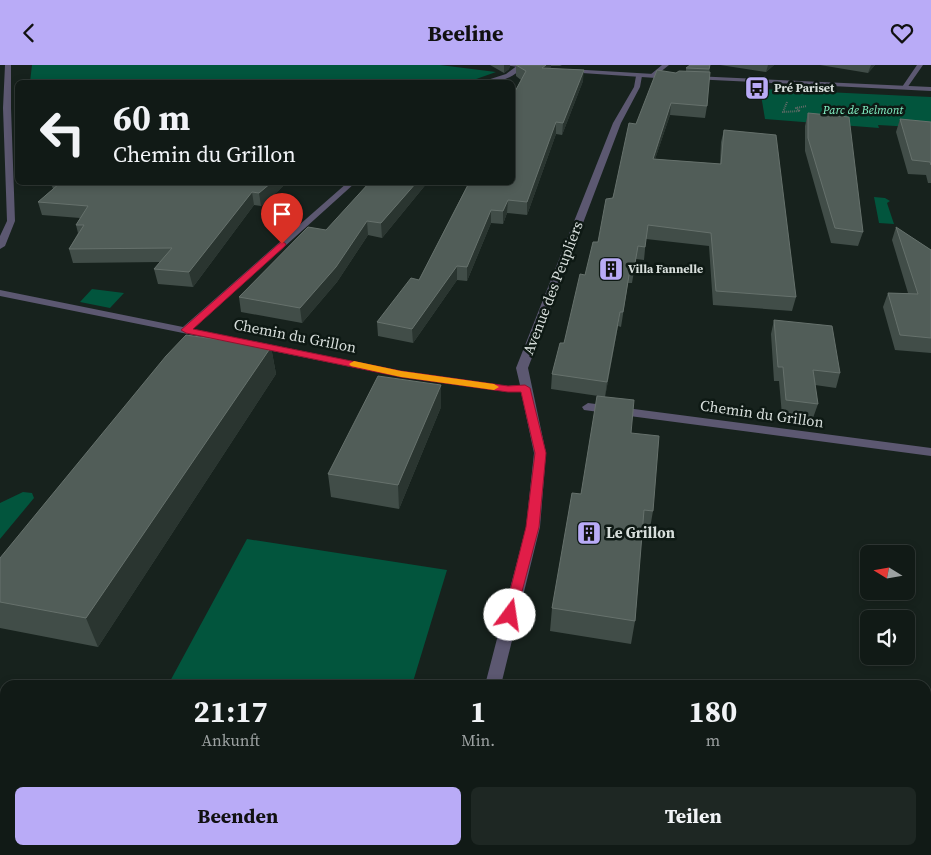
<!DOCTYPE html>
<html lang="de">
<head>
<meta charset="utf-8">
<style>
	:root { --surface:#111a16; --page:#1e2723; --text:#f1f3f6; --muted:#9ca1a1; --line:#303835; --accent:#b9abf7 }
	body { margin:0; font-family:"Source Serif 4",serif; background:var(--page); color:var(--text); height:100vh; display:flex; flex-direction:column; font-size:19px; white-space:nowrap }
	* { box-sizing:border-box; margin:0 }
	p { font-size:16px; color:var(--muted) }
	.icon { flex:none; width:28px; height:28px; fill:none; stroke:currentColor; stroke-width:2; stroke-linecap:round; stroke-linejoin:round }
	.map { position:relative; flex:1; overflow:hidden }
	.drawer { position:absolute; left:0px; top:615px; width:931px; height:175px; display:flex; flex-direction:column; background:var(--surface); border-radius:15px 15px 0 0; box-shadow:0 2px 8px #0003,0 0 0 1px var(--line) }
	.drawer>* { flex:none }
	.banner { position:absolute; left:15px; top:15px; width:500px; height:105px; border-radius:8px; box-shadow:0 2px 8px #0003,0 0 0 1px var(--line); background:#111a16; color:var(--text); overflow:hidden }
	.needle { width:32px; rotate:281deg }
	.buttons { position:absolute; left:860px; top:480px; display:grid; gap:10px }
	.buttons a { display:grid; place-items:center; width:55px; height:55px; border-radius:8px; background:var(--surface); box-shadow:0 2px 8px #0003,0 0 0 1px var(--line); font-size:25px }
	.pin { position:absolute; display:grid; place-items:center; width:42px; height:42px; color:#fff; margin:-51px -21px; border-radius:50% 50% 50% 0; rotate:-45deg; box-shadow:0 0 5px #0007 }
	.pin .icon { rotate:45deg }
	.me { position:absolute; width:55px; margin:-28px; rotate:14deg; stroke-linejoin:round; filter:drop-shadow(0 0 4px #0008) }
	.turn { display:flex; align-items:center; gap:18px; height:105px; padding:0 15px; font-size:22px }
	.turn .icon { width:65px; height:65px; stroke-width:2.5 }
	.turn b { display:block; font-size:35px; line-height:42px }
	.eta { display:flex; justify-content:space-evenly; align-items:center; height:85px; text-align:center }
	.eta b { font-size:30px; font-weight:700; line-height:35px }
	.cta { display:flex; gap:10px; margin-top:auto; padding:10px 15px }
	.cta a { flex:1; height:58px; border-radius:8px; background:var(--accent); color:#111; font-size:20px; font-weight:700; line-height:58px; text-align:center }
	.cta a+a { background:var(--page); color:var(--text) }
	header { display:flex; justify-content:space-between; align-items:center; height:65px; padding:0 15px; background:var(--accent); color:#111; font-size:22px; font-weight:700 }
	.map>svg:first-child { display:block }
</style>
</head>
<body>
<header><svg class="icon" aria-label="back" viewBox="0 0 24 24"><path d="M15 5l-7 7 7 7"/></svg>Beeline<svg class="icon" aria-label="heart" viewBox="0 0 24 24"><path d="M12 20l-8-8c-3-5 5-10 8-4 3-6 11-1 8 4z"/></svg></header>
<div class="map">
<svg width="931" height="790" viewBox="0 0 931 790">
	<rect width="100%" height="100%" fill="#17221d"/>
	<path fill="#02553d" d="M32,0H440L496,7L465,18L30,17Z
		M760,24L931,32V63L878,60L879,63L765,54Z
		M874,132L885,133L890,136L887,138L894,159L879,158Z
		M92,224L124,228L110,243L80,237Z
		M23,427L32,428L34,433L0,474V438Z
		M247,474L447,505L412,620H168Z"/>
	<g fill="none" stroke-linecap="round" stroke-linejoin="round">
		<path stroke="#636c68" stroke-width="2" stroke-dasharray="1 1" stroke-linecap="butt" d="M787,37L783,47L800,46L796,43L807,41
			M825,40L829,43L870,45"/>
		<path fill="#5c5871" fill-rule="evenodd" d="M518,0L524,1C512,15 496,18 478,18L506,9Z
			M662,0H669L654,12H650V10Z
			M917,0H923L907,23H903L902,22Z
			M639,9L642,11L640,22L621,58L528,303L546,388L540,462L501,620H485L526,462L534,388L521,327H508L401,312L0,231V225L183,262L347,118H355L193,264L401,306L508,321L520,320L516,303L613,58L634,22L636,11Z
			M588,338L931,383V391L584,345L582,342Z
			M442,785H460L459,790H441Z"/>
		<path fill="#5c5871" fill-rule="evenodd" d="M5,0H11V43L15,156L5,181L0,184V171L7,156L3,43Z
			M504,0H531L535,2L532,4Z
			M569,4L671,10L674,12L671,14L567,7L566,6Z
			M694,11L931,22V26L692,14V12Z"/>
	</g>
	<path fill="#414d48" d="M490,0H510L509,4L504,8Z
		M516,0H562L560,1H551L550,3L583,16L562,70L556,69L527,150L507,148L503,159L491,158L467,216L457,215L413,278L378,271L377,257L419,215L521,15L516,11Z
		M710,0L707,41L705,53L670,50L655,94L720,99L721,77L724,65L796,232L792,246L713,240L709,181L646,174L644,195L636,194L632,218H628L621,262L618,261L605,332L551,324L552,309L564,278L585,210L598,177L636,59L676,8L686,6V3Z
		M720,0H774L766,7Z
		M820,0H875L868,8Z
		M808,48L863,167L858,181L831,178L805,86V61Z
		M900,54L931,57V118H928L926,110L908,109L896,67Z
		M51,118H286L277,127L261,141L254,140L193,222L158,219L154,204L160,197L73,198L69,184L78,168L76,160L80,153L42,150L38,137L53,124Z
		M427,118L382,173L368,170L337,217L302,258L241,247L239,232L326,165Z
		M896,162L931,185V288L895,285L883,242L888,228H908L892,175Z
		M774,255L840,308L836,323L815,320L818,339L813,353L782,350L779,316H774L771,269Z
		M271,282L276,309L98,582L0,563V493Z
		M441,342L399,444L331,432L328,409Z
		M631,368L653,446L649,469L642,468L635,556L631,579L550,566L552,543L581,429Z
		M74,785H179L176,790H77Z
		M598,785H631L630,790H622Z"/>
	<path fill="#2a3530" d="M504,0H510L509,4L504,8Z
		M546,0H551L550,8L542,3Z
		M768,0H774L766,7Z
		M871,0H875L868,8Z
		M584,5L583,16L562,70L563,58Z
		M671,38L670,50L651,106L653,94Z
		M556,57V69L527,150V137Z
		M271,118H286L277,127L261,141L259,128Z
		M416,118H427L382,173L381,158Z
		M252,127L254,140L193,222L189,207Z
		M508,135L507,148L503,159V146Z
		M491,145V158L467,216V202Z
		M367,156L368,170L337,217L302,258L300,243Z
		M457,201V215L413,278L412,264Z
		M620,247L618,261L605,332L607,317Z
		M271,282L276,309L98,582L86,553Z
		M441,320V342L399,444L398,420Z
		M164,785H179L176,790H161Z"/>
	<path fill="#515d58" stroke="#66716c" d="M516,0H546L542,3L584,5L563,58L556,57L527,137L508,135L503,146L491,145L467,202L457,201L412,264L377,257L411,213L419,215L469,118H512V32L526,6Z
		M690,0H710L709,4L686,3Z
		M657,5L676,8L679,6L710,7L707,41L671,38L653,94L721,99L724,65L776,70L796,232L716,226L711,168L648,160L645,182L638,181L634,204H630L623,247H620L607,317L552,309L560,278H564L580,209L585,210L593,177H598L606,134L613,133L629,58L636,59Z
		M808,48L849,52L863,167L835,163L808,73Z
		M900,54L931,57V100L930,97L912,95Z
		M60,118H271L259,128L252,127L189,207L154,204L172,183L69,184L84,160H76L88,141L38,137Z
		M369,118H416L381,158L367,156L336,202L300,243L239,232L308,162L326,165Z
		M896,162L931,185V273L900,270L888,228L918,229Z
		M774,255L832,261L840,308L813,305L818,339L786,335L783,302H778Z
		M186,270L271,282L86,553L0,537V493L166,291Z
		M378,311L441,320L398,420L328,409Z
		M597,331L634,335L631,368L659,371L653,446L644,445L635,556L552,543L572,428L581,429Z
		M90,785H164L161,790H87Z"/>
	<path fill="#e11d48" stroke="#92132f" d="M282,176L286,179L285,181L193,264L401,306L508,321L525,320L530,323L546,388L539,462L515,553L510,555L506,553L504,550L526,462L535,388L521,327H508L401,312L186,268L181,265Z"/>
	<path fill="#f59e0b" d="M354,296L401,306L494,319L499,322L494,325L401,312L351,301L349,299Z"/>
	<defs>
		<symbol id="bus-square" viewBox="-11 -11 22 22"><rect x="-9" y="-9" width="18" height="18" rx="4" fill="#b9abf7" stroke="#0e1914"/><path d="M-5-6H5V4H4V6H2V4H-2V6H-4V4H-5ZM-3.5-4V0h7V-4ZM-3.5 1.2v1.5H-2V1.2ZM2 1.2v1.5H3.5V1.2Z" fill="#111"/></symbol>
		<symbol id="building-square" viewBox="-11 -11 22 22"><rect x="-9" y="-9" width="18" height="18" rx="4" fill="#b9abf7" stroke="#0e1914"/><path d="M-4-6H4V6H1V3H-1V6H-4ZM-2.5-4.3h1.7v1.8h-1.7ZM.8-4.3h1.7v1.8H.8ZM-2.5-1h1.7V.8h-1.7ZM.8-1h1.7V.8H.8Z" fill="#111"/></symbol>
	</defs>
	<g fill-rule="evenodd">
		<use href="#bus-square" x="743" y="9" width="28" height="28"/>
		<use href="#building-square" x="597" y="190" width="28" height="28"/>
		<use href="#building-square" x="575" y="454" width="28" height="28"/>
	</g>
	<g text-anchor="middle" stroke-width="5" stroke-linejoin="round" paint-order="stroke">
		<g font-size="12" font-weight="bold" fill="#d7dedb" stroke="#0e1914" text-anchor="start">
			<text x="774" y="27">Pré Pariset</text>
			<text x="628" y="208">Villa Fannelle</text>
		</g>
		<g font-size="12" font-style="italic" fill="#83f1c5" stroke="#0e1914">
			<text x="863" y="49">Parc de Belmont</text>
		</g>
		<g font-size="15" fill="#d7dedb" stroke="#0e1914">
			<text transform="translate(553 223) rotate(-69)" y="5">Avenue des Peupliers</text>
			<text transform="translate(295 271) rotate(11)" y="5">Chemin du Grillon</text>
			<text transform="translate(762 349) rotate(8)" y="5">Chemin du Grillon</text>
		</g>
		<g font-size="15" font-weight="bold" fill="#d7dedb" stroke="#0e1914" text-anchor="start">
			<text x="606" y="473">Le Grillon</text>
		</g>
	</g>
</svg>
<div class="buttons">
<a><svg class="needle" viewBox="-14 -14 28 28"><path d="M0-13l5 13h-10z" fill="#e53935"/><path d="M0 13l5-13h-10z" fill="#9ca1a1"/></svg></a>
<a><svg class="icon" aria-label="sound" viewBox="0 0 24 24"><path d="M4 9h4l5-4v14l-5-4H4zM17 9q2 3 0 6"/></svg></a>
</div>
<div class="pin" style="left:282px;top:179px;background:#d93025"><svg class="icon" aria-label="arrive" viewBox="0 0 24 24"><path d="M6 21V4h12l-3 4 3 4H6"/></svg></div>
<svg class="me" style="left:510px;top:550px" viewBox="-20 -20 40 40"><circle r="19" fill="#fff"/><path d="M0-13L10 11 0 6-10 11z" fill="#e11d48"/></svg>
<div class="banner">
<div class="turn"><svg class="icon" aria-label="left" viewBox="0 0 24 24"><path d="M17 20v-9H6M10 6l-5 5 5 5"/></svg><div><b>60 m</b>Chemin du Grillon</div></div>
</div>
<section class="drawer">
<div class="eta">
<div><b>21:17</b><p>Ankunft</p></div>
<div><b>1</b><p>Min.</p></div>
<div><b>180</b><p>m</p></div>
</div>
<div class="cta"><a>Beenden</a><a>Teilen</a></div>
</section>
</div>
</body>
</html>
